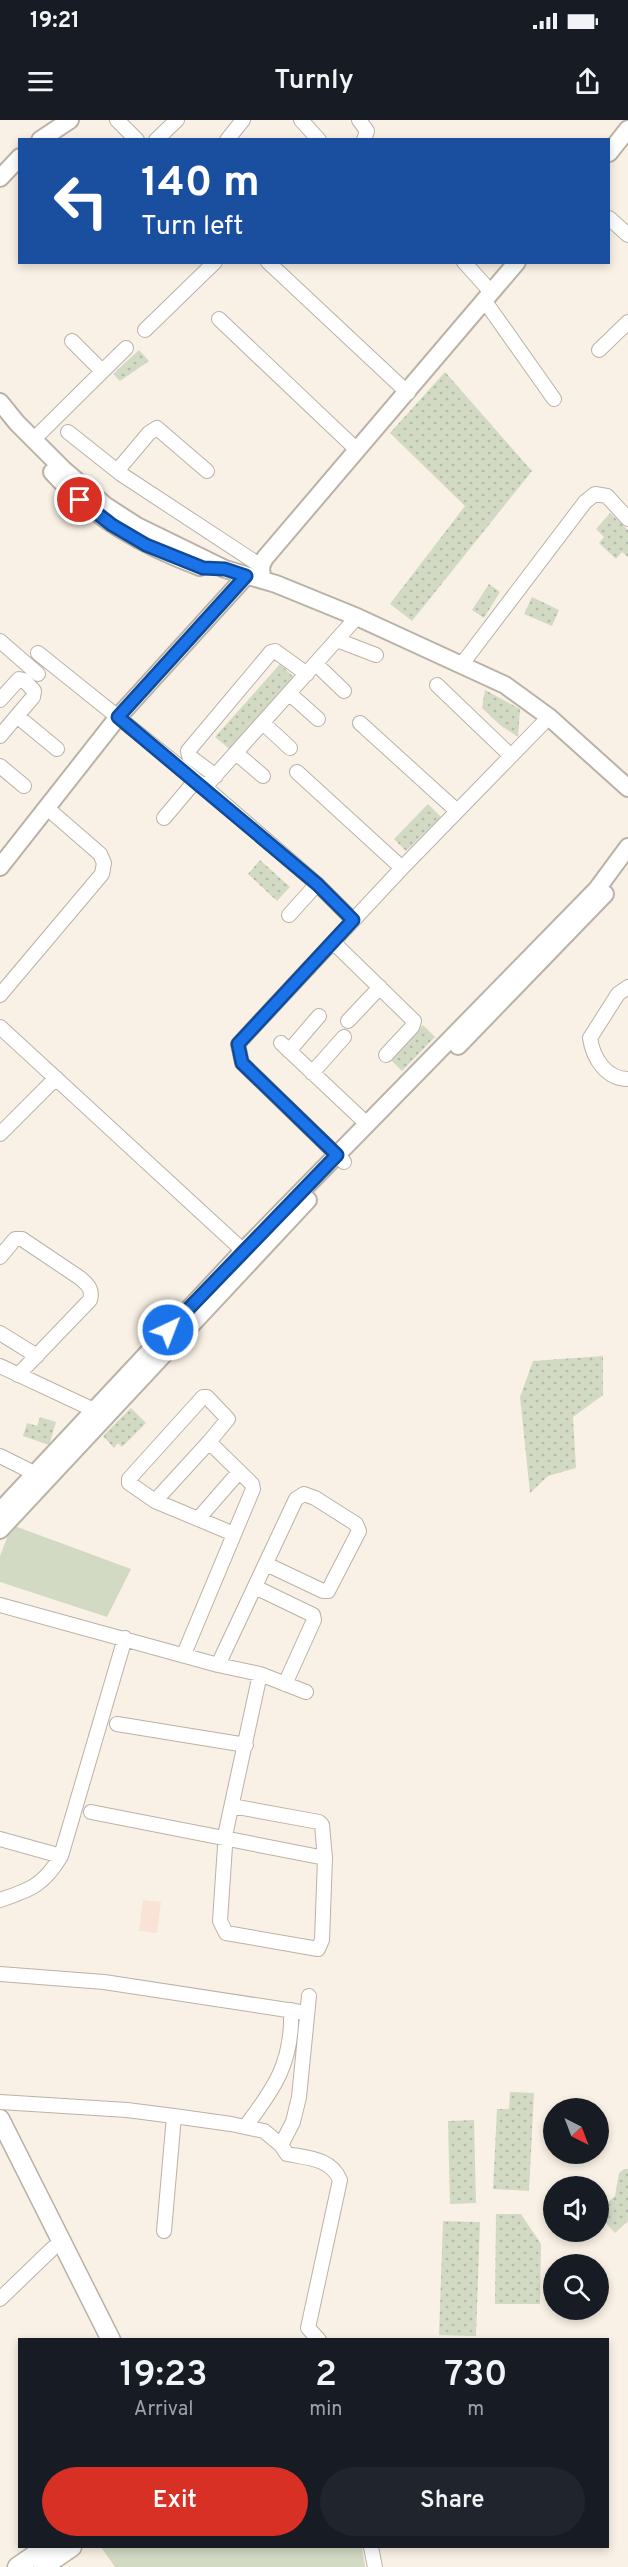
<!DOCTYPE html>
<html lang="en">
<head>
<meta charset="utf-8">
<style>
	:root { --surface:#171b24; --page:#20242c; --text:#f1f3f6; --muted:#9ea1a6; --accent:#d93025 }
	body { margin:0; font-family:Overpass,sans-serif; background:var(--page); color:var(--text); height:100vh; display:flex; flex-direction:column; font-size:22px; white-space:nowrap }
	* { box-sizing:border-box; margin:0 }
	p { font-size:20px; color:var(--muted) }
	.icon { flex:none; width:33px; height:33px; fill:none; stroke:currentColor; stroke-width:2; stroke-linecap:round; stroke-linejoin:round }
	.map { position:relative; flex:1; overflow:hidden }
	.details { position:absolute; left:18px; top:2218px; width:591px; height:210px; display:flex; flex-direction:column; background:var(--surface); border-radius:0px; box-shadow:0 3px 9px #0003 }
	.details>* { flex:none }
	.guide { position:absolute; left:18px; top:18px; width:592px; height:126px; border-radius:0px; box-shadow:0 3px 9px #0003; background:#1a4fa0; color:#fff; overflow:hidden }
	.needle { width:39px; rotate:138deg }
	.fabs { position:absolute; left:543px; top:1978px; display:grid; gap:12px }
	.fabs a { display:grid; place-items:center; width:66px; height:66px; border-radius:50%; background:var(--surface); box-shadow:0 3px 9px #0003; font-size:30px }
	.pin { position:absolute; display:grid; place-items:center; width:51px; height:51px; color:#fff; margin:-26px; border:3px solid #fff; border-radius:50%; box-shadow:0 2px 6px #0007 }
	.me { position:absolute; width:66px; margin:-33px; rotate:43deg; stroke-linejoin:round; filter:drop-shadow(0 0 4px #0008) }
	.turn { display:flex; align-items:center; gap:21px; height:126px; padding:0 24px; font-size:27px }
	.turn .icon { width:78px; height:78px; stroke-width:2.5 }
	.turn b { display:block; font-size:42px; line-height:51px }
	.eta { display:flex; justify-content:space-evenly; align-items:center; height:102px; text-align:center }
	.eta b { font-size:36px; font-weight:600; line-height:42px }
	.cta { display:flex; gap:12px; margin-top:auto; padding:12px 24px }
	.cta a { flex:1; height:69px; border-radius:36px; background:var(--accent); color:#fff; font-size:24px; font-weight:600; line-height:69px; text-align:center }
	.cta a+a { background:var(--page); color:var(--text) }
	.status { display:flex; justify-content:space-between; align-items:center; height:42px; padding:0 30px; background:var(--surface); direction:ltr }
	.status svg { height:16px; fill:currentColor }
	header { display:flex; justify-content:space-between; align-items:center; height:78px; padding:0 24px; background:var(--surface); font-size:27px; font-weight:600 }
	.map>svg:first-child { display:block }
</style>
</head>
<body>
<div class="status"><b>19:21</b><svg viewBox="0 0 49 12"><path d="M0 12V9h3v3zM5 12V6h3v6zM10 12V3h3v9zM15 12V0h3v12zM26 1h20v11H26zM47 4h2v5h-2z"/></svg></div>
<header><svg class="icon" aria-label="menu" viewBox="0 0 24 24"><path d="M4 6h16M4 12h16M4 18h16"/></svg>Turnly<svg class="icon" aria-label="share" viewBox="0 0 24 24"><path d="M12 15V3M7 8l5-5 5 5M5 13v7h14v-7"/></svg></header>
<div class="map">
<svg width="628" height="2447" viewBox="0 0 628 2447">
	<defs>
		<pattern id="grass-dots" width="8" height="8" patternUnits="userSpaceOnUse" patternTransform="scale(1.5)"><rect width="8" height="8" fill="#d2dac4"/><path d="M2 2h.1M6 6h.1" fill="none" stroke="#b3baa7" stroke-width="1.8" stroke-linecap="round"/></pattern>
	</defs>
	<rect width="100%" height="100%" fill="#f9f1e5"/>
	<path fill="#f9e3d6" d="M143,1780L161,1782L157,1813L139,1811Z"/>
	<path fill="url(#grass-dots)" d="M139,230L149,241L120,261L113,254Z
		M445,252L532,351L412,501L390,484L465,386L390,313Z
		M610,393L628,410V437L622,432L616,439L599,423L604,417L596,409Z
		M489,464L500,472L484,498L472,490Z
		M532,477L559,490L552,506L524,494Z
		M280,544L296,559L232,631L215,617Z
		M485,570L520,589L518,617L500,605L482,588Z
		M428,684L441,697L406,731L394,719Z
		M260,740L290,767L277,781L248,754Z
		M423,905L435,917L402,951L390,939Z
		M603,1236V1275L573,1297L576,1348L548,1356L530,1373L520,1277L533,1241Z
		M131,1288L146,1303L122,1327L118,1323L114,1328L103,1316Z
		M40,1297L56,1302L49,1325L23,1316L27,1303L37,1306Z
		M510,1972L534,1973L529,2071L493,2069L497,1989H509Z
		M474,2000L476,2083L450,2084L448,2001Z
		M624,2049H628V2101L615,2113L599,2095V2091L615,2076L619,2053Z
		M496,2094H521L541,2124L540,2184H495Z
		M443,2101L480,2102L476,2216L439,2215Z"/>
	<path fill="#d2dac4" d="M12,1405L131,1449L107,1497L0,1462V1436Z
		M101,2427H362L365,2447H115Z"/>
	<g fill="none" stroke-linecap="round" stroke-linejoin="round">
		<defs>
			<path id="minor" d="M117,0L137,20
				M301,0L319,20
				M359,0L367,11L364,20
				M156,20L177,0
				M227,20L243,0
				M609,98L628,115
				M268,142L408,273
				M464,142L491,172
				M484,180L554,279
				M219,199L356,329
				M145,210L215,142
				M72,221L102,251
				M599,230L628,202
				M68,312L121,354L261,446
				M33,320L126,228
				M117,351L149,313L157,308L207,351
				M337,520L376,535
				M0,521L38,554
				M38,533L205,667L317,764L353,800
				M316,544L344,571
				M462,544L585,382L595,374L607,376L628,399
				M437,565L511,636
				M290,574L318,599
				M0,580L19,559L24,560L34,571L33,577L0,616
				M17,596L57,629
				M263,603L290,628
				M360,603L457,691
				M236,633L263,656
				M0,646L24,666
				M297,652L402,748
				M216,656L189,636L188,631L271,532L275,531L307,554
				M205,667L357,497
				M164,698L196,660
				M289,795L317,764
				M333,822L414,901L412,907L386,935
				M628,867L618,874L590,918C593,938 606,959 628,959
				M0,875L102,754L104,743L100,734L47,688
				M348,901L380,867
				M0,907L250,1137
				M281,923L367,1004
				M289,931L319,896
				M312,953L344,917
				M0,1014L56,958
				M344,1042L242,943L238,924L402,748L549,597
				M0,1137L15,1119H22L80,1158C88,1165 93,1169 90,1180L18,1255
				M0,1213L37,1236
				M0,1246L94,1290
				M209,1322L228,1299L207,1277H203L129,1359V1363L155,1381L234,1414
				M0,1336L34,1353
				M155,1381L209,1322L252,1364L253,1369L184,1534
				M198,1399L239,1352
				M255,1467L313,1495L314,1500L285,1564
				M0,1485L218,1545L260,1554L306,1572
				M218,1545L296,1379L304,1374L315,1378L356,1404L359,1411L328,1471H323L266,1444
				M117,1604L246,1625
				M232,1686L319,1702L322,1705L325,1738L322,1820L318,1829L226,1813L220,1801L226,1711L260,1554
				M91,1692L325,1738
				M0,1719L61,1736
				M0,1780C30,1770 44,1765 61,1736L125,1518
				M0,1854L104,1862L307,1893
				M309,1876L299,1977L293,2002L281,2025L287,2034C307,2038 331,2038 340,2060L308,2208L319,2220
				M0,1982L127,1990L174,1996
				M245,2007C275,1968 293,1941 291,1890
				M164,2111L174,1996L231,2004L264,2011L281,2025
				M0,2179L53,2128
				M371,2427L375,2447"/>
			<path id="tertiary" d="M40,20L70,0
				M609,33L628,9
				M0,58L20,37
				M0,282L17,303L63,349L106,386L137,406L225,449L276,464L357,497L505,565L549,597L628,668
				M52,352C93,398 143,426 200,447
				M262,460L261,446L265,438L517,142
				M0,747L118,597L246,456
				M458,926L605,774
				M0,1391L243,1131L597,769L628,727
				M0,1410L308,1080"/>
			<path id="secondary" d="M0,1999L111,2220
				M17,2447L46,2427
				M43,2447L72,2427"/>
		</defs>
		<use href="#minor" stroke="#bab2a7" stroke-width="16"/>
		<use href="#tertiary" stroke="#bab2a7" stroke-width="20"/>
		<use href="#secondary" stroke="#bab2a7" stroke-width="21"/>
		<use href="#minor" stroke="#fff" stroke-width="14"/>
		<use href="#tertiary" stroke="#fff" stroke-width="16"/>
		<use href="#secondary" stroke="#fff" stroke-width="18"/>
	</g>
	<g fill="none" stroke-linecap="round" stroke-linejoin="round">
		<defs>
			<path id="route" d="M80,380L112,405L146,425L203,448L225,449L246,456L118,597L317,764L353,800L238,924L242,943L337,1035L168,1210"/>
		</defs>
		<use href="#route" stroke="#114b97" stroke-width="15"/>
		<use href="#route" stroke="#1a73e8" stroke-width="10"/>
	</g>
</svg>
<div class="fabs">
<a><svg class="needle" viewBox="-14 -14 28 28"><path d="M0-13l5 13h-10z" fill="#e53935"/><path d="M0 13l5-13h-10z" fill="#9ea1a6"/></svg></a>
<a><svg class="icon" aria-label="sound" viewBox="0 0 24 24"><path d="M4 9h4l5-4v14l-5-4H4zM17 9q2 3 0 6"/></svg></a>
<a><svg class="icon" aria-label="search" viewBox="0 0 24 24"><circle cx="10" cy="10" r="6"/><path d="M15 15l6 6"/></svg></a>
</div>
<div class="pin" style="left:80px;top:380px;background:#d93025"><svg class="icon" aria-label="arrive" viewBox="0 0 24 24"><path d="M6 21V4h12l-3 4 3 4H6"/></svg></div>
<svg class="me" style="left:168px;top:1210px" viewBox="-20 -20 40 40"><circle r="17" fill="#1a73e8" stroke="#fff" stroke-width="3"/><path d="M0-11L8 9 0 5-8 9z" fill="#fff"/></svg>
<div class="guide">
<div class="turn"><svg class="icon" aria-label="left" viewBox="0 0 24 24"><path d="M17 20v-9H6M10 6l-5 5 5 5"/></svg><div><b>140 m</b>Turn left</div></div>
</div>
<section class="details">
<div class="eta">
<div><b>19:23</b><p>Arrival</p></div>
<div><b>2</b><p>min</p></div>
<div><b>730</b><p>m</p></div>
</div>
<div class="cta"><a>Exit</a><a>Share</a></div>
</section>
</div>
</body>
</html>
